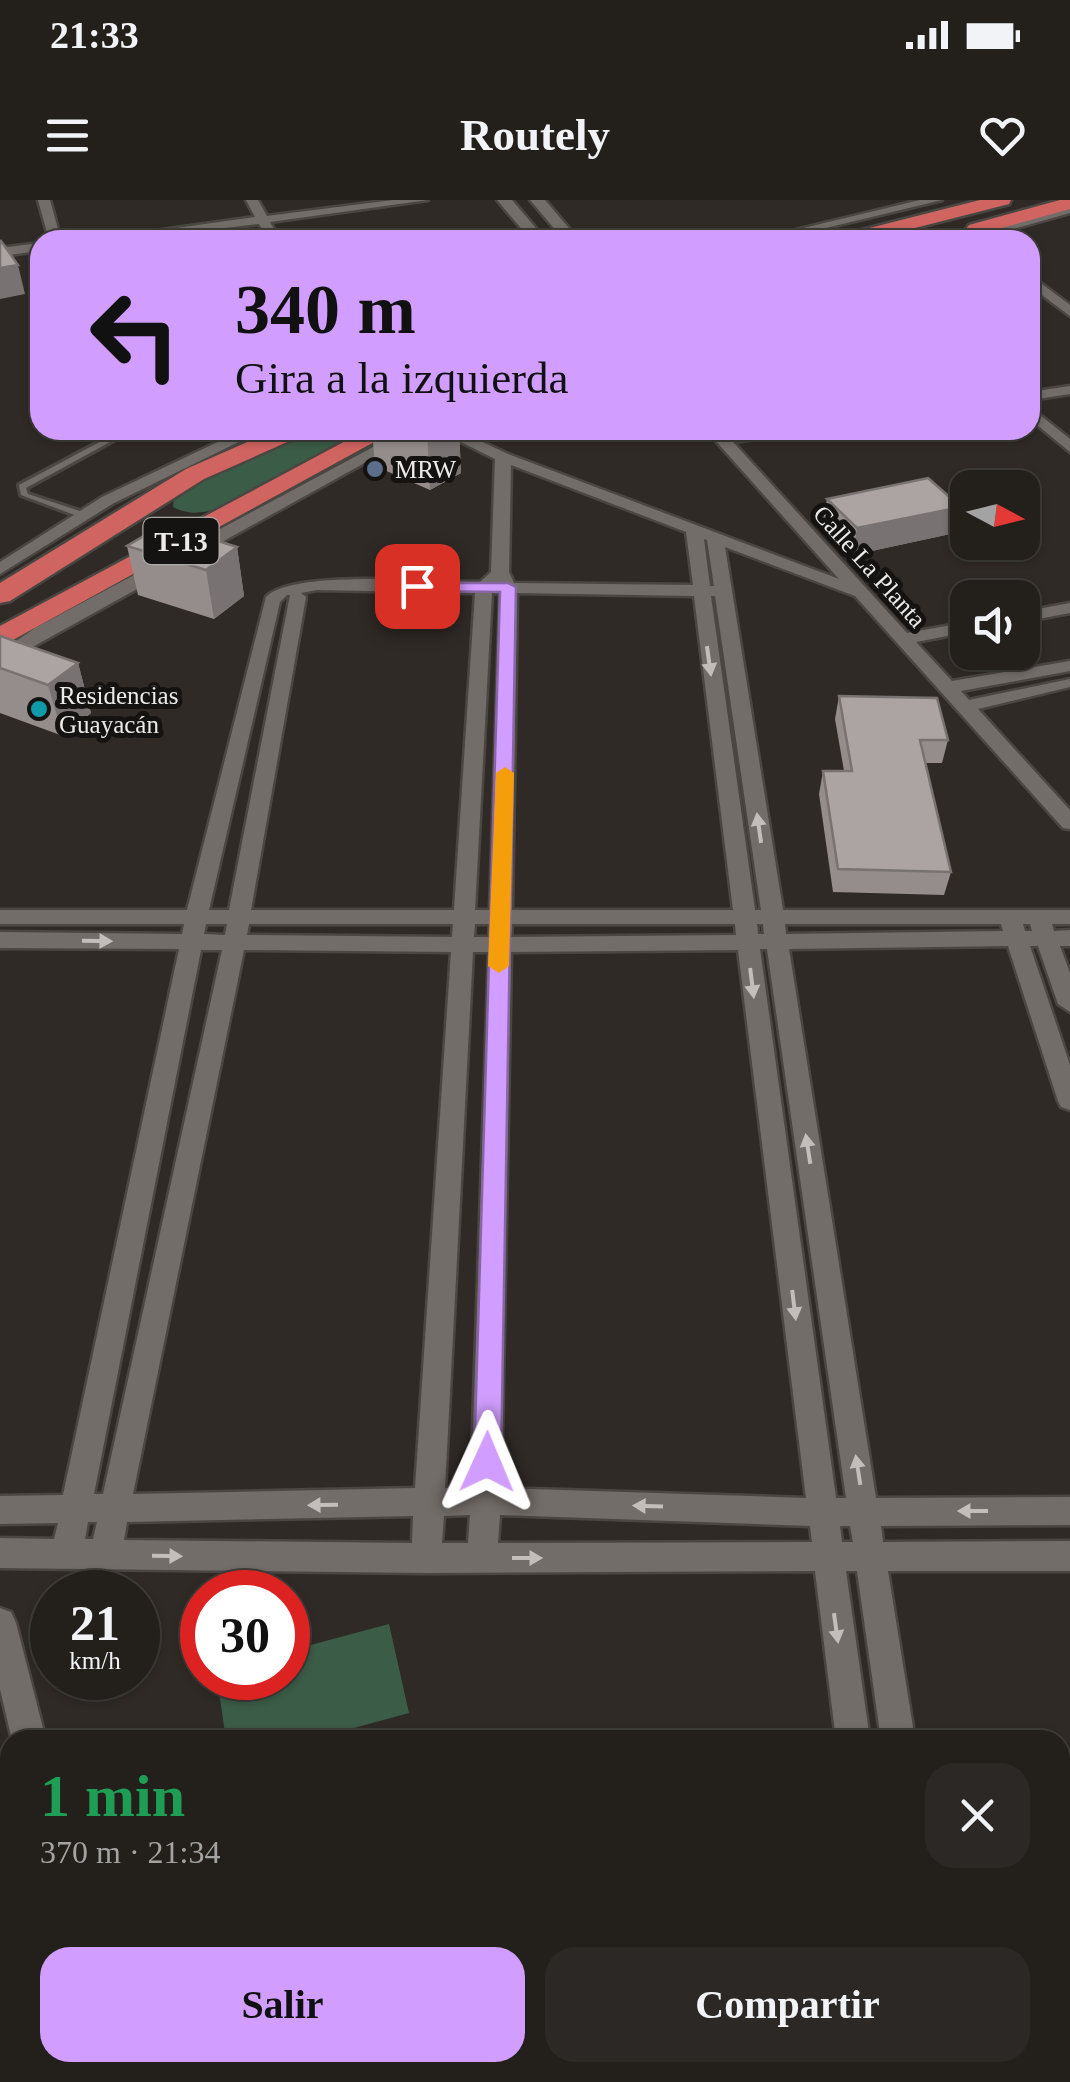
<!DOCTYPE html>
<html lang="es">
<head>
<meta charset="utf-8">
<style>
	:root { --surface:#23201c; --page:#2b2825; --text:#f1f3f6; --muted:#a3a3a3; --line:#403e3b; --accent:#d19dfe }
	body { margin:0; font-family:Georgia,serif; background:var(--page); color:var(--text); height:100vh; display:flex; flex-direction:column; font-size:38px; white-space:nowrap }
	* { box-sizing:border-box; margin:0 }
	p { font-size:32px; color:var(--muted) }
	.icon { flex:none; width:55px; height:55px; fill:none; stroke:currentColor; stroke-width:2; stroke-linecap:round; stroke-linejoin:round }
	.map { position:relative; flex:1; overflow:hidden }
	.panel { position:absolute; left:0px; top:1530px; width:1070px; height:352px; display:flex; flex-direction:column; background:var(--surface); border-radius:30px 30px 0 0; box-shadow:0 2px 8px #0004,0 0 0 2px var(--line) }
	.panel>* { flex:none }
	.top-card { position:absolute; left:30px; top:30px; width:1010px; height:210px; border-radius:30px; box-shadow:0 2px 8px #0004,0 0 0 2px var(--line); background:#d19dfe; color:#111; overflow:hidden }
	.needle { width:65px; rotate:97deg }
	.buttons { position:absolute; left:950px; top:270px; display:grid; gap:20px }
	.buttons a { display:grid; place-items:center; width:90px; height:90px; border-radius:20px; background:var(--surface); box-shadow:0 2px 8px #0004,0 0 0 2px var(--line); font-size:50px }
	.speed { position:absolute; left:30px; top:1370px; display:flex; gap:20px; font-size:50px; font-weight:700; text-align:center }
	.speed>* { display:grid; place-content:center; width:130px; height:130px; border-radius:50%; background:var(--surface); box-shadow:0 2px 8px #0004,0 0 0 2px var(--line); line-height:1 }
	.speed small { font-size:25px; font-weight:400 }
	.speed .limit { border:15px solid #d22; background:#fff; color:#111 }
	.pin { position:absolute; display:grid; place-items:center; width:85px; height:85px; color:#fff; margin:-42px; border-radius:20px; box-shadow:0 5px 15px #0006 }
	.me { position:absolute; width:110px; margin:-55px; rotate:1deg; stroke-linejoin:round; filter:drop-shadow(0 0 8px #0008) }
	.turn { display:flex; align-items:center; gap:35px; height:210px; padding:0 40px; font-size:45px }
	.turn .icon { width:130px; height:130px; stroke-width:2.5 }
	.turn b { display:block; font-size:70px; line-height:85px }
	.round { display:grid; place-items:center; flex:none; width:105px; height:105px; border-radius:30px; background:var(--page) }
	.head { display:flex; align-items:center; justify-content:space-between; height:170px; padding:0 40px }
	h1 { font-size:60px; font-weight:700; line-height:75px; color:#1e9e55 }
	.primary-button { display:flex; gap:20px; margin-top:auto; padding:20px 40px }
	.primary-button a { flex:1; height:115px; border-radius:30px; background:var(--accent); color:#111; font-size:40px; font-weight:700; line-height:115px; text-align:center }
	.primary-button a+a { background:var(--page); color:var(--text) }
	.status { display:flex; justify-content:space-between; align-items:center; height:70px; padding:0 50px; background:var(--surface); direction:ltr }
	.status svg { height:28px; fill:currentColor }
	header { display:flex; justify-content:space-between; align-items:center; height:130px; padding:0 40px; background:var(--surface); font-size:45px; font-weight:700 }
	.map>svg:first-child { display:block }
</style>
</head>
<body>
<div class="status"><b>21:33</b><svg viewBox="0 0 49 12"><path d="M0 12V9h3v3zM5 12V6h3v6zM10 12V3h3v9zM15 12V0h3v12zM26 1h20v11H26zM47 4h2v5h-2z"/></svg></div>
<header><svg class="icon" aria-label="menu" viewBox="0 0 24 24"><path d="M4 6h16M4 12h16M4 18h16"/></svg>Routely<svg class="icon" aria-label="heart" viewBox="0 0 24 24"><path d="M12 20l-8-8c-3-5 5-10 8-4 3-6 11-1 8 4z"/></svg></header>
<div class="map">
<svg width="1070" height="1882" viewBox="0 0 1070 1882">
	<rect width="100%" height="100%" fill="#2f2a26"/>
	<path fill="#3b5c46" d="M316,230H374L222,307C204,313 190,316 173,307L174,296L188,285Z
		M389,1424L409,1513L310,1540H226L217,1478H288V1451Z"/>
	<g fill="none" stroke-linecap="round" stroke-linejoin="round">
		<defs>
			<path id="service" d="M122,230H132L26,288L28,294L86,313V317H80L21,295L19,285Z"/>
			<path id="minor" d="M38,0H50L61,40H49Z
				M246,0H258L267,16L393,0H428L270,22L280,40H268L259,24L127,40H91L255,17Z
				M920,0H942L776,40H754Z
				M1070,5V13L974,40H954Z
				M40,43V51L0,56V48Z
				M1030,75L1070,105V116L1030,86Z
				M1070,186V194L1030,200V192Z
				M1030,207L1070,239V252L1030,219Z
				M243,230H263L114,303L0,374V362L102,297Z
				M405,230H424L0,465V452L35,428Z
				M437,230H457L508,254L839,379L706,230H722L726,234L796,230L788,235L733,242L907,433L968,422V432L916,442L952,481L1070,461V471L961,491L969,500L1070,479V487L978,509L1070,610V629L1063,628L855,396L725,347L783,710H1070V724H1052L1054,731L1070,730V746H1060L1070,773V812L1058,804L1038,746H1030L1070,865V910L1061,907L1058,901L1008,746L789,749L876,1298L1070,1297V1325L881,1326L883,1342L1070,1341V1371H888L915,1540H881L857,1371H846L870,1540H836L815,1371L426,1373L0,1368V1338L54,1339L58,1323L0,1324V1296L63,1295L179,749L0,748V732L182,734L184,724H0V710H187L266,397C292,369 437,382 480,382L491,372L495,259ZM511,265L686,332L693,385L514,383L509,372ZM704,339L707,340L714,386H710ZM317,390L475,393L454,710H251L306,397L301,393ZM492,393H500V399L490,710H475ZM517,393L694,396L733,710H512ZM287,395H290L229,710H209L280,402ZM711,396H715L761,710H755ZM206,724H227L225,735L204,734ZM249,724H453L452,737L247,735ZM475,724H490L489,737H474ZM512,724H735L736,735L511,737ZM757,724H763L764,734H758ZM785,724H1001L1003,731L786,734ZM1023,724H1030L1032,731H1025ZM760,749H767L846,1298H836ZM201,750H222L103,1294H94ZM244,750L451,752L415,1288L133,1294ZM738,750L806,1298L501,1288L511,752ZM473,752H489L471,1287L445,1288ZM470,1315L468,1343H442L444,1316ZM500,1315L810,1326L812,1342L498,1343ZM413,1316L412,1343L124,1340L127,1322ZM88,1322H97L93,1339H85ZM840,1326H850L853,1342H842Z
				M1070,403V413L1022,422V412Z
				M0,1408L11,1412L16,1423L46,1540H12L0,1489Z
				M95,1872H133L135,1882H97Z
				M882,1872H920L922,1882H884Z
				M929,1872H967L968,1882H930Z"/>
			<path id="tertiary" d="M497,0H512L546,40H531Z
				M530,0H545L579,40H564Z"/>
			<path id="trunk" d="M980,0H1011L1009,4L868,40H835L838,36Z
				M1060,0H1070V9L976,35L966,29L969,25Z
				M275,230H307L303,235L204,279L10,401L0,403V383L186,269Z
				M366,230H396L0,447V426Z"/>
		</defs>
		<use href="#service" stroke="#4a4743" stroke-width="6"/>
		<use href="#minor" stroke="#4a4743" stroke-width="5"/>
		<use href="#tertiary" stroke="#4a4743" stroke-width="5"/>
		<use href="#trunk" stroke="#4a4743" stroke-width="5"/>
		<use href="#service" fill="#736d69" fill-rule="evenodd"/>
		<use href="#minor" fill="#736d69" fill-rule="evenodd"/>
		<use href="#tertiary" fill="#736d69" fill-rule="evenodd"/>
		<use href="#trunk" fill="#d06460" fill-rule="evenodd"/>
	</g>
	<path fill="#948d8c" d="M372,230H459L461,273L430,290L375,266Z
		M554,230H604L579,242Z
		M827,299L955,333L853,355L822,326Z
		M127,346L237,347L244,396L214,419L138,395Z
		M0,436L78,463L91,513L63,536L0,513Z
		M839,496L948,540L942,563H926L951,672L944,695L833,692L819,594L823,571H844L835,519Z
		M1060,1646H1070V1854H1060Z"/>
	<path fill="#787372" d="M18,65L25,94L0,99V68Z
		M427,230H459L461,273L430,290Z
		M579,230H604L579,242Z
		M961,307L955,333L853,355L857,328Z
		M237,347L244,396L214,419L206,370Z
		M78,463L91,513L63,536L48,485Z"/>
	<path fill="#aca4a3" stroke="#787372" stroke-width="2.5" d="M1,41L18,65L0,68V42Z
		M928,278L961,307L857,328L827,299Z
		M164,324L237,347L206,370L127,346Z
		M0,436L78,463L48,485L0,468Z
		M839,496L937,498L948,540H920L951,672L838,669L823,571H852Z
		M1060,1646H1070V1839H1060Z"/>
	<defs><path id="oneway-solid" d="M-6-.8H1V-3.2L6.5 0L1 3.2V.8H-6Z" transform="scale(2.5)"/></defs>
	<g fill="#c2bebc">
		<use href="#oneway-solid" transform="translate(709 461) rotate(82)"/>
		<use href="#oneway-solid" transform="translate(759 628) rotate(-98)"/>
		<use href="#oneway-solid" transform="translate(97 741) rotate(1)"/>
		<use href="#oneway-solid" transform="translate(752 783) rotate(83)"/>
		<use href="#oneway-solid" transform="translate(808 949) rotate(-99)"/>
		<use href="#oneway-solid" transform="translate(794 1105) rotate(83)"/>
		<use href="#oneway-solid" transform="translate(858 1270) rotate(-99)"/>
		<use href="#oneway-solid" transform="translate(323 1305) rotate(179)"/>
		<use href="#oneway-solid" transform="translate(648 1306) rotate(-178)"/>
		<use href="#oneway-solid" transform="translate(973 1311) rotate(180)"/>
		<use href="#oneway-solid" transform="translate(167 1356) rotate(1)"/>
		<use href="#oneway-solid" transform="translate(527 1358)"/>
		<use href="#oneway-solid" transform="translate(836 1428) rotate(82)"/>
	</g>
	<path fill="#d19dfe" stroke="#8866a5" stroke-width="2.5" d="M411,383H508L516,387L501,1262L497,1270L487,1274L478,1270L474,1262L500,392L417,391L411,390Z"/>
	<path fill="#f59e0b" d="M505,567L514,573L509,766L499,773L488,766L496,573Z"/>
	<circle fill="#5c6f8a" stroke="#151312" stroke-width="4" cx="375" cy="269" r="10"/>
	<circle fill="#0f9aa8" stroke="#151312" stroke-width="4" cx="39" cy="509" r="10"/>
	<g text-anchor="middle" stroke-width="10" stroke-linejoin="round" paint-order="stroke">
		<g font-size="25" fill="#edeae8" stroke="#151312" text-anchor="start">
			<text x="395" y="278">MRW</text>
			<text x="59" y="504">Residencias<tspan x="59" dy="29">Guayacán</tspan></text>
		</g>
		<g font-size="25" fill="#edeae8" stroke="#151312">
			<text transform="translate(870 366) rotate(48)" y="9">Calle La Planta</text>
		</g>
		<rect fill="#151312" stroke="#acaaa8" stroke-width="2.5" x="143.5" y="318" width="75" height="46" rx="8"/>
		<g font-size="28" font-weight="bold" fill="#edeae8">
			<text x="181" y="351">T-13</text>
		</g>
	</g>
</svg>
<div class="buttons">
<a><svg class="needle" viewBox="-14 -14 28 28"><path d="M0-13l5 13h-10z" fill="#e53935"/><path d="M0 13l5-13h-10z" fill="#a3a3a3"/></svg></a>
<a><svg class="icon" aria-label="sound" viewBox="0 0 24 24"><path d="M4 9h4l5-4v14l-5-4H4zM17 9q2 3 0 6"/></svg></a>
</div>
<div class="speed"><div>21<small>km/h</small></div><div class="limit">30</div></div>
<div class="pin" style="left:417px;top:386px;background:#d93025"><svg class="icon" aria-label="arrive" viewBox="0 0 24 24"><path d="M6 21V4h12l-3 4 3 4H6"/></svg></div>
<svg class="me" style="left:487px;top:1262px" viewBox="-20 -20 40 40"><path d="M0-17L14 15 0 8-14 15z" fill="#d19dfe" stroke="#fff" stroke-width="4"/></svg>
<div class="top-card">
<div class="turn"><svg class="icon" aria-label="left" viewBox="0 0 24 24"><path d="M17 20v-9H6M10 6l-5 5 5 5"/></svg><div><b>340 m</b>Gira a la izquierda</div></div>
</div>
<section class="panel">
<div class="head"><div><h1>1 min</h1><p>370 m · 21:34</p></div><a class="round"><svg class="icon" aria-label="close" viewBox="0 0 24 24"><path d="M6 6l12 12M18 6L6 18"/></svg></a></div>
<div class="primary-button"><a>Salir</a><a>Compartir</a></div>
</section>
</div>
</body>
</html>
